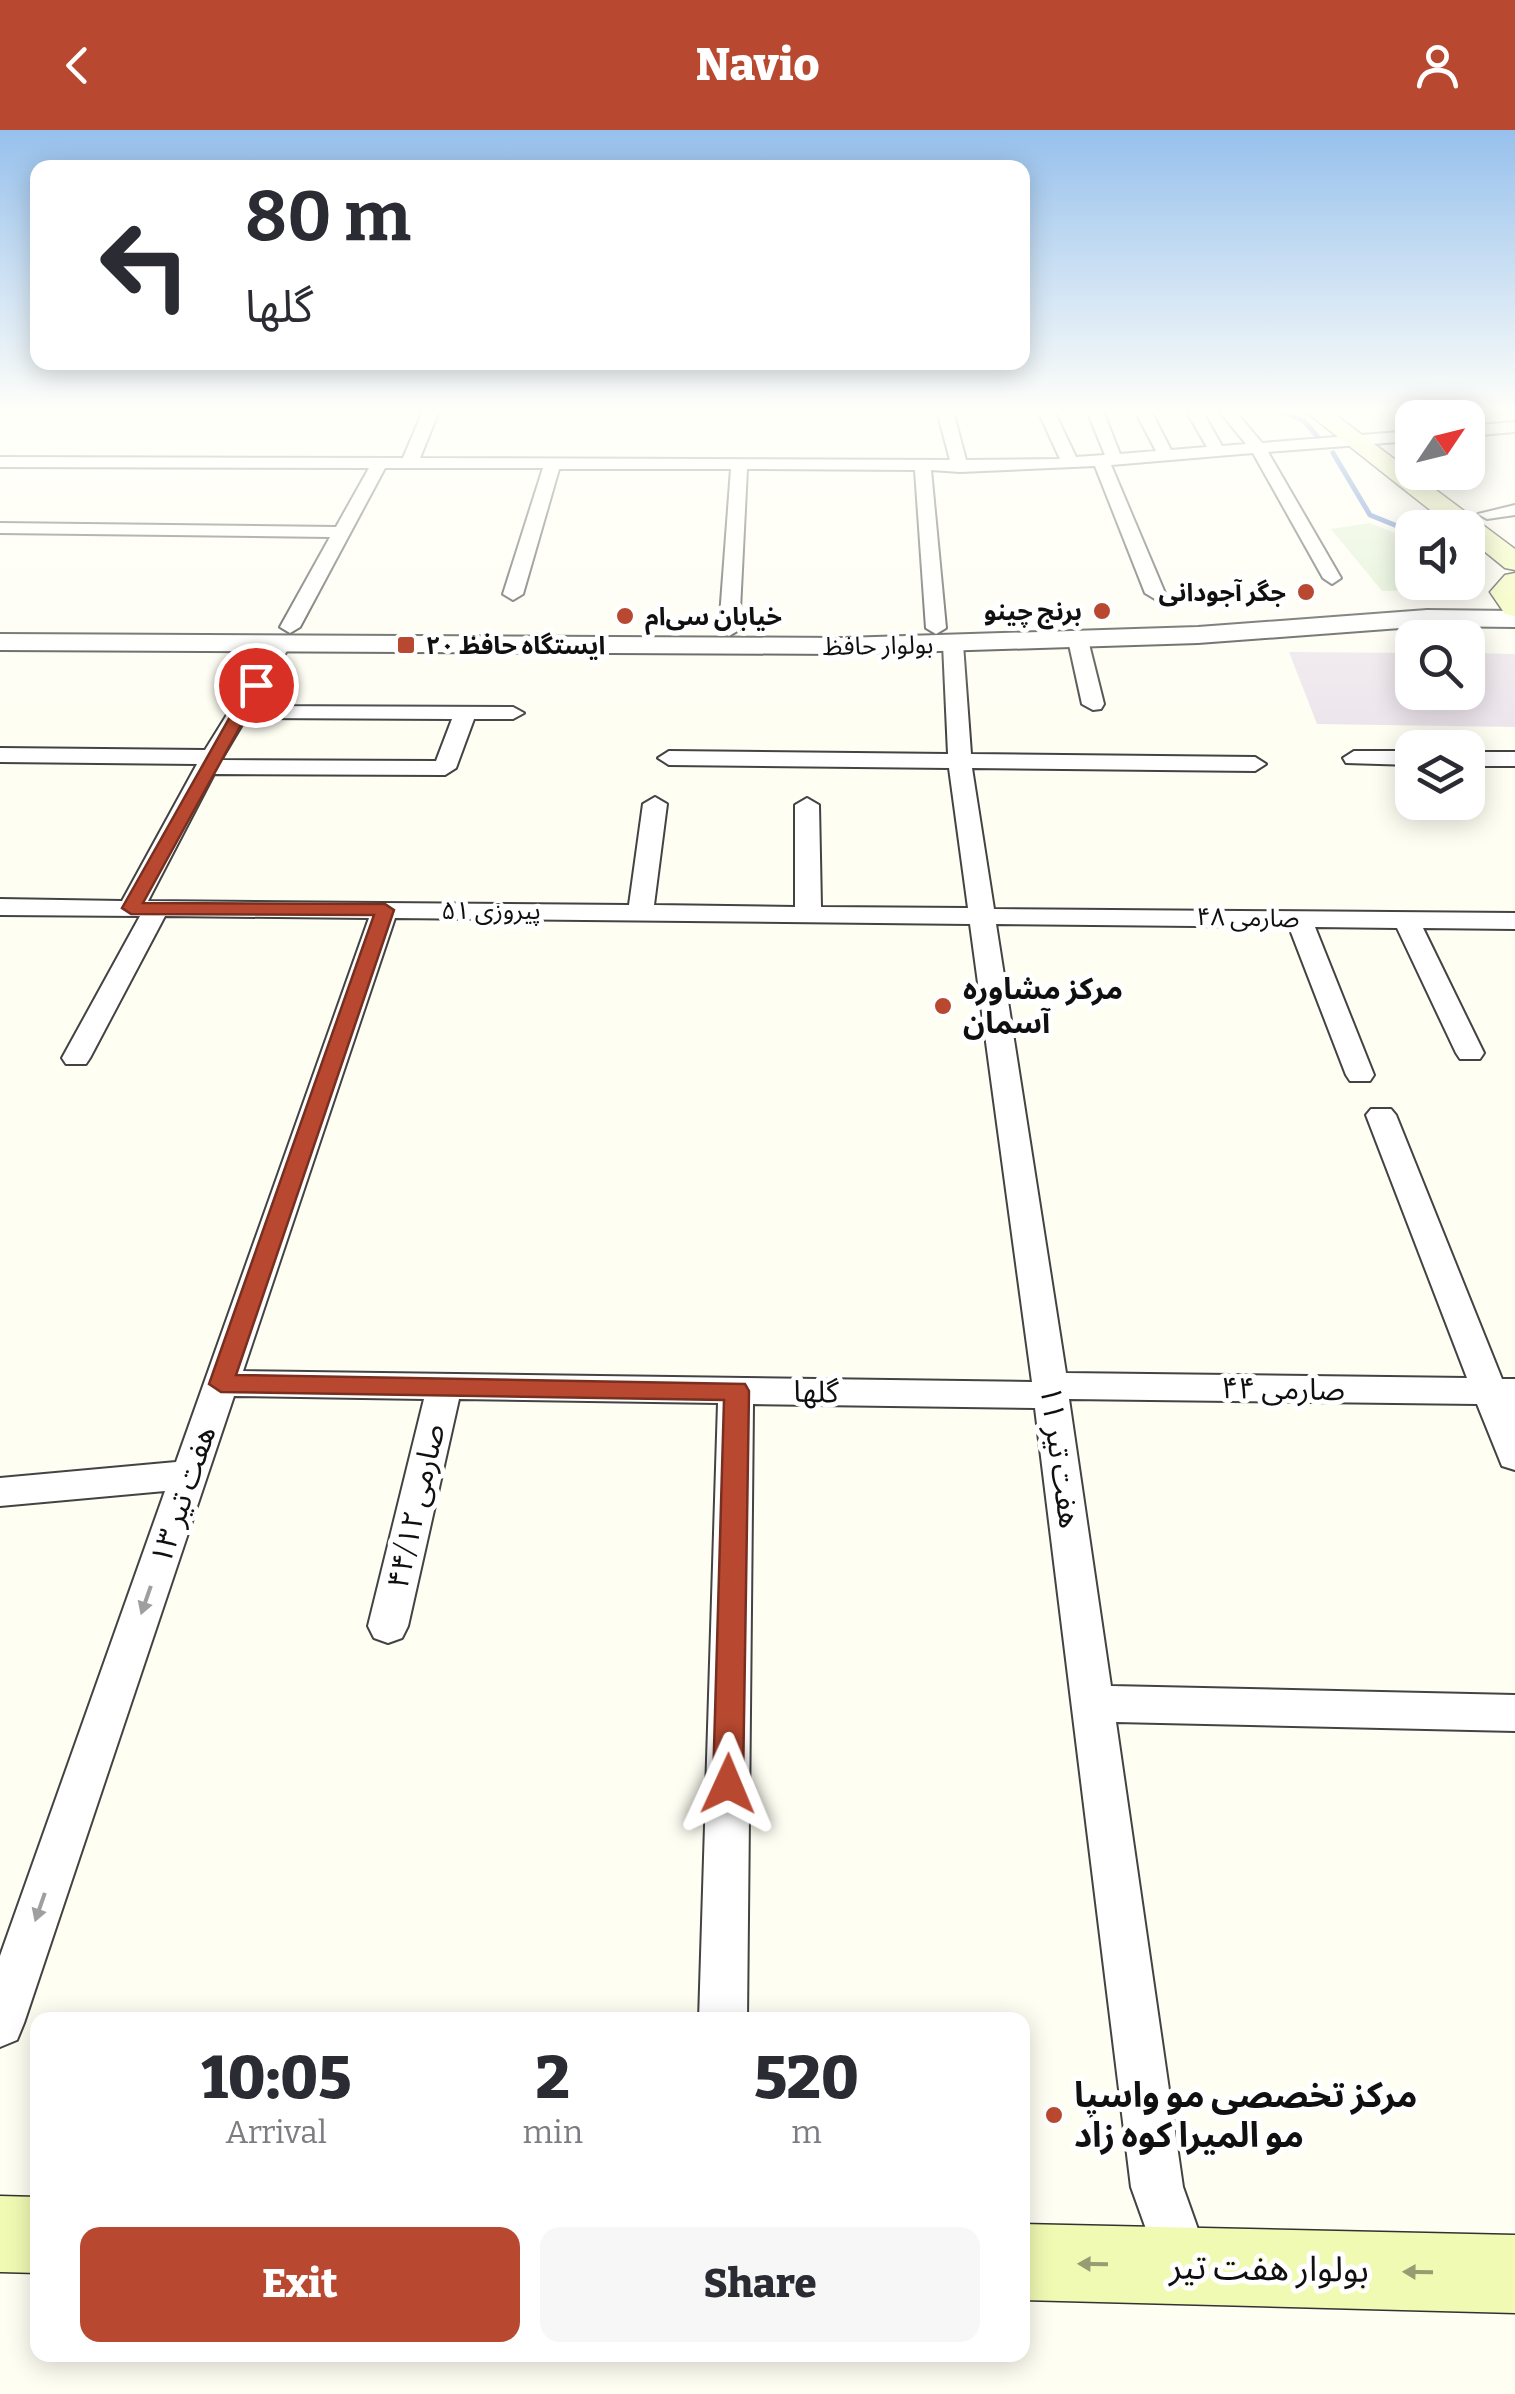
<!DOCTYPE html>
<html lang="en">
<head>
<meta charset="utf-8">
<style>
	:root { --surface:#fff; --page:#f7f7f7; --text:#2b2b33; --muted:#7c7c81; --accent:#b84930 }
	body { margin:0; font-family:Bitter,"Noto Sans Arabic",serif; background:var(--page); color:var(--text); height:100vh; display:flex; flex-direction:column; font-size:38px; white-space:nowrap }
	* { box-sizing:border-box; margin:0 }
	p { font-size:32px; color:var(--muted) }
	.icon { flex:none; width:55px; height:55px; fill:none; stroke:currentColor; stroke-width:2; stroke-linecap:round; stroke-linejoin:round }
	.map { position:relative; flex:1; overflow:hidden }
	.drawer { position:absolute; left:30px; top:1882px; width:1000px; height:350px; display:flex; flex-direction:column; background:var(--surface); border-radius:20px; box-shadow:0 5px 25px #0003 }
	.drawer>* { flex:none }
	.banner { position:absolute; left:30px; top:30px; width:1000px; height:210px; border-radius:20px; box-shadow:0 5px 25px #0003; background:#fff; color:var(--text); overflow:hidden }
	.needle { width:65px; rotate:55deg }
	.controls { position:absolute; left:1395px; top:270px; display:grid; gap:20px }
	.controls a { display:grid; place-items:center; width:90px; height:90px; border-radius:20px; background:var(--surface); box-shadow:0 5px 25px #0003; font-size:50px }
	.pin { position:absolute; display:grid; place-items:center; width:85px; height:85px; color:#fff; margin:-42px; border:5px solid #fff; border-radius:50%; box-shadow:0 2px 10px #0007 }
	.me { position:absolute; width:110px; margin:-55px; rotate:1deg; stroke-linejoin:round; filter:drop-shadow(0 0 8px #0008) }
	.turn { display:flex; align-items:center; gap:35px; height:210px; padding:0 50px; font-size:45px }
	.turn .icon { width:130px; height:130px; stroke-width:2.5 }
	.turn b { display:block; font-size:70px; line-height:85px }
	.eta { display:flex; justify-content:space-evenly; align-items:center; height:170px; text-align:center }
	.eta b { font-size:60px; font-weight:800; line-height:70px }
	.primary-button { display:flex; gap:20px; margin-top:auto; padding:20px 50px }
	.primary-button a { flex:1; height:115px; border-radius:20px; background:var(--accent); color:#fff; font-size:40px; font-weight:800; line-height:115px; text-align:center }
	.primary-button a+a { background:var(--page); color:var(--text) }
	header { display:flex; justify-content:space-between; align-items:center; height:130px; padding:0 50px; background:var(--accent); color:#fff; font-size:45px; font-weight:800 }
	.map>svg:first-child { display:block }
</style>
</head>
<body>
<header><svg class="icon" aria-label="back" viewBox="0 0 24 24"><path d="M15 5l-7 7 7 7"/></svg>Navio<svg class="icon" aria-label="person" viewBox="0 0 24 24"><circle cx="12" cy="8" r="4"/><path d="M4 21q1-7 8-7t8 7"/></svg></header>
<div class="map">
<svg width="1515" height="2264" viewBox="0 0 1515 2264">
	<rect width="100%" height="100%" fill="#fefef3"/>
	<path fill="#ede5ec" d="M1289,522L1412,523V562H1468V523L1515,524V597L1317,594Z"/>
	<path fill="#ddefcf" d="M1370,393L1412,410V452L1450,453L1418,460L1382,461L1331,399Z"/>
	<g fill="none" stroke-linecap="round" stroke-linejoin="round">
		<path stroke="#4675c5" stroke-width="5" d="M1280,281L1304,291L1317,306
			M1333,323L1370,385L1412,402
			M1468,424L1478,428"/>
		<defs>
			<path id="minor" d="M423,281H439L420,328L950,330L937,281H953L966,330L1060,329L1038,281H1054L1076,327L1105,325L1087,281H1103L1120,324L1156,321L1135,281H1151L1171,320L1207,317L1186,281H1202L1222,316L1246,314L1219,281H1235L1262,313L1412,301V311L1268,322L1341,448L1332,454L1323,448L1253,323L1111,335L1165,463L1155,469L1145,463L1095,336L960,342L931,340L946,498L936,504L926,498L915,340L747,339L739,500L729,506L719,500L731,339H559L523,464L513,470L503,464L543,338H385L300,497L290,503L280,497L330,407L0,403V393L336,397L369,338L0,337V327L403,328Z
				M1515,292V302L1468,306V296Z
				M1515,375V385L1487,389L1478,384Z
				M1078,504L1088,510L1104,574L1101,579L1093,580L1082,574L1068,510Z
				M281,508L291,514L254,576L513,577L524,583L513,589H474L456,638L445,645L214,644L148,771L629,775L643,674L655,667L667,674L654,775L795,777V675L807,668L819,675L821,777L968,778L949,638L669,635L658,628L669,621L948,624L943,514L953,508L963,514L971,624L1255,627L1266,634L1255,641L972,638L994,779L1515,783V799L1423,798L1484,923L1480,929H1460L1456,923L1397,798L1315,797L1374,945L1370,951H1350L1346,945L1289,797L996,794L1066,1243L1467,1248L1366,985L1371,979H1391L1396,985L1502,1249H1515V1340L1502,1336L1477,1274L1069,1269L1111,1556L1515,1565V1601L1116,1592L1183,2057L1211,2136L1204,2155L1185,2162L1166,2155L1131,2057L1035,1278L753,1274L747,1890H699L718,1273L459,1269L408,1496L402,1508L388,1513L374,1508L368,1496L424,1269L234,1266L24,1893L17,1910L0,1917V1826L165,1361L0,1376V1348L176,1332L369,788L165,786L90,928L86,934H66L62,928L140,786L0,785V769L122,771L197,634L0,632V618L205,620L271,514ZM246,588L452,589L436,631L221,630ZM395,788L970,794L1032,1252L243,1241Z
				M1354,621H1412V635L1346,633L1343,628Z
				M1468,622H1515V636H1468Z"/>
			<path id="tertiary" d="M1427,480L1515,481V497L1427,496L1198,513L843,524L0,520V504L843,508L1198,497Z"/>
			<path id="secondary" d="M1305,281H1330L1515,419V440L1505,438L1468,408V398H1453Z
				M1515,443V486L1505,484L1490,462L1505,445Z
				M0,2066L38,2067V2143L0,2142Z
				M1022,2094L1515,2105V2183L1022,2170Z"/>
		</defs>
		<use href="#minor" stroke="#434343" stroke-width="4"/>
		<use href="#tertiary" stroke="#434343" stroke-width="4"/>
		<use href="#secondary" stroke="#323232" stroke-width="3"/>
		<use href="#minor" fill="#fff" fill-rule="evenodd"/>
		<use href="#tertiary" fill="#fff" fill-rule="evenodd"/>
		<use href="#secondary" fill="#f1fab3" fill-rule="evenodd"/>
	</g>
	<defs><path id="oneway-solid" d="M-6-.8H1V-3.2L6.5 0L1 3.2V.8H-6Z" transform="scale(2.5)"/></defs>
	<g fill="#9f9f9f">
		<use href="#oneway-solid" transform="translate(146 1470) rotate(109)"/>
		<use href="#oneway-solid" transform="translate(40 1777) rotate(109)"/>
	</g>
	<g fill="#979c72">
		<use href="#oneway-solid" transform="translate(1093 2134) rotate(-179)"/>
		<use href="#oneway-solid" transform="translate(1418 2142) rotate(-179)"/>
	</g>
	<linearGradient id="sky" x2="0" y2="1"><stop stop-color="#96c0ec"/><stop offset="0.47" stop-color="#fffffa"/><stop offset="1" stop-color="#fffffa" stop-opacity="0"/></linearGradient>
	<rect width="1515" height="598" fill="url(#sky)"/>
	<path fill="#b84930" stroke="#782f1f" stroke-width="2.5" d="M256,550L263,555L143,773L385,774L394,780L236,1245L745,1254L749,1261L743,1654L739,1664L728,1668L717,1664L713,1654L724,1270L221,1262L209,1254L374,785L131,784L122,778L248,555Z"/>
	<g fill="#b84930" stroke="#fff" stroke-width="4">
		<circle cx="1306" cy="462" r="10"/>
		<circle cx="1102" cy="481" r="10"/>
		<circle cx="625" cy="486" r="10"/>
		<rect x="396" y="505" width="20" height="20" rx="5"/>
		<circle cx="943" cy="876" r="10"/>
		<circle cx="1054" cy="1985" r="10"/>
	</g>
	<g text-anchor="middle" stroke-width="10" stroke-linejoin="round" paint-order="stroke">
		<g font-size="25" font-weight="bold" fill="#101010" stroke="#fff" text-anchor="end">
			<text x="1286" y="471">جگر آجودانی</text>
			<text x="1082" y="490">برنج چینو</text>
			<text x="645" y="495" text-anchor="start">خیابان سی‌ام</text>
			<text x="426" y="524" text-anchor="start">ایستگاه حافظ ۲۰</text>
		</g>
		<g font-size="25" fill="#101010" stroke="#fff">
			<text transform="translate(878 515) rotate(-1)" y="9">بولوار حافظ</text>
			<text x="491" y="789">پیروزی ۵۱</text>
			<text transform="translate(1248 787) rotate(1)" y="9">صارمی ۴۸</text>
		</g>
		<g font-size="30" font-weight="bold" fill="#101010" stroke="#fff" text-anchor="start">
			<text x="963" y="869">مرکز مشاوره<tspan x="963" dy="34">آسمان</tspan></text>
		</g>
		<g font-size="30" fill="#101010" stroke="#fff">
			<text transform="translate(1283 1259) rotate(1)" y="10">صارمی ۴۴</text>
			<text transform="translate(816 1262) rotate(1)" y="10">گلها</text>
			<text transform="translate(1060 1327) rotate(82)" y="10">هفت تیر ۱۱</text>
			<text transform="translate(183 1365) rotate(-71)" y="10">هفت تیر ۱۳</text>
			<text transform="translate(416 1376) rotate(-77)" y="10">صارمی ۴۴/۱۲</text>
		</g>
		<g font-size="35" font-weight="bold" fill="#101010" stroke="#fff" text-anchor="start">
			<text x="1074" y="1977">مرکز تخصصی مو واسپا<tspan x="1074" dy="40">مو المیرا کوه زاد</tspan></text>
		</g>
		<g font-size="35" fill="#101010" stroke="#fff">
			<text transform="translate(1269 2138) rotate(1)" y="12">بولوار هفت تیر</text>
		</g>
	</g>
</svg>
<div class="controls">
<a><svg class="needle" viewBox="-14 -14 28 28"><path d="M0-13l5 13h-10z" fill="#e53935"/><path d="M0 13l5-13h-10z" fill="#7c7c81"/></svg></a>
<a><svg class="icon" aria-label="sound" viewBox="0 0 24 24"><path d="M4 9h4l5-4v14l-5-4H4zM17 9q2 3 0 6"/></svg></a>
<a><svg class="icon" aria-label="search" viewBox="0 0 24 24"><circle cx="10" cy="10" r="6"/><path d="M15 15l6 6"/></svg></a>
<a><svg class="icon" aria-label="layers" viewBox="0 0 24 24"><path d="M12 4l9 5-9 5-9-5zM3 14l9 5 9-5"/></svg></a>
</div>
<div class="pin" style="left:256px;top:555px;background:#d93025"><svg class="icon" aria-label="arrive" viewBox="0 0 24 24"><path d="M6 21V4h12l-3 4 3 4H6"/></svg></div>
<svg class="me" style="left:728px;top:1654px" viewBox="-20 -20 40 40"><path d="M0-17L14 15 0 8-14 15z" fill="#b84930" stroke="#fff" stroke-width="4"/></svg>
<div class="banner">
<div class="turn"><svg class="icon" aria-label="left" viewBox="0 0 24 24"><path d="M17 20v-9H6M10 6l-5 5 5 5"/></svg><div><b>80 m</b>گلها</div></div>
</div>
<section class="drawer">
<div class="eta">
<div><b>10:05</b><p>Arrival</p></div>
<div><b>2</b><p>min</p></div>
<div><b>520</b><p>m</p></div>
</div>
<div class="primary-button"><a>Exit</a><a>Share</a></div>
</section>
</div>
</body>
</html>
